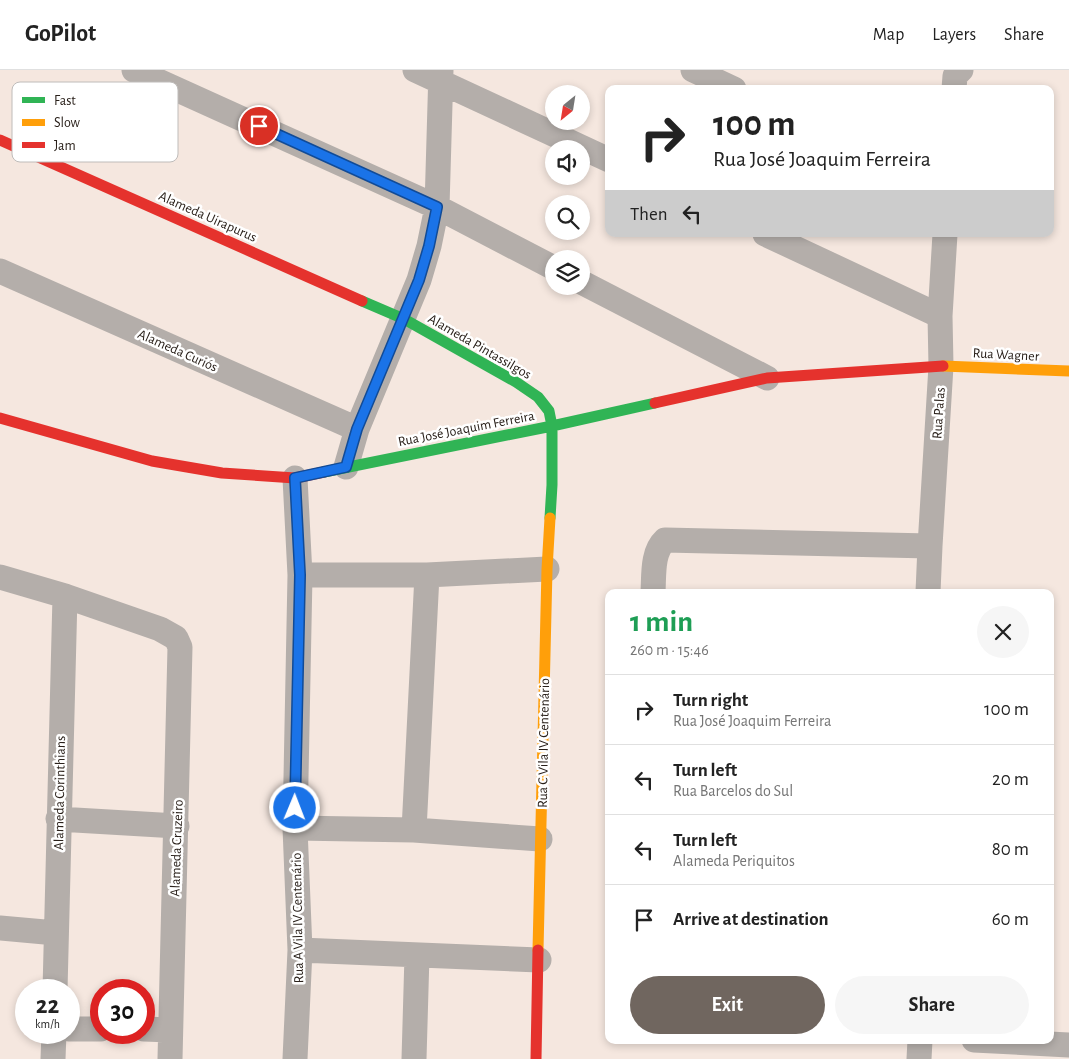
<!DOCTYPE html>
<html lang="en">
<head>
<meta charset="utf-8">
<style>
	:root { --surface:#fff; --page:#f6f6f6; --text:#222; --muted:#767676; --line:#e0e0e0; --accent:#70665f }
	body { margin:0; font-family:"Alegreya Sans",sans-serif; background:var(--page); color:var(--text); height:100vh; display:flex; flex-direction:column; font-size:19px; white-space:nowrap }
	* { box-sizing:border-box; margin:0 }
	p { font-size:16px; color:var(--muted) }
	.icon { flex:none; width:28px; height:28px; fill:none; stroke:currentColor; stroke-width:2; stroke-linecap:round; stroke-linejoin:round }
	.map { position:relative; flex:1; overflow:hidden }
	.drawer { position:absolute; left:605px; top:519px; width:449px; height:455px; display:flex; flex-direction:column; background:var(--surface); border-radius:10px; box-shadow:0 2px 8px #0003 }
	.drawer>* { flex:none }
	.top-card { position:absolute; left:605px; top:15px; width:449px; height:152px; border-radius:10px; box-shadow:0 2px 8px #0003; background:#fff; color:var(--text); overflow:hidden }
	.needle { width:32px; rotate:210deg }
	.controls { position:absolute; left:545px; top:15px; display:grid; gap:10px }
	.controls a { display:grid; place-items:center; width:45px; height:45px; border-radius:50%; background:var(--surface); box-shadow:0 2px 8px #0003; font-size:25px }
	.speed { position:absolute; left:15px; top:909px; display:flex; gap:10px; font-size:25px; font-weight:700; text-align:center }
	.speed>* { display:grid; place-content:center; width:65px; height:65px; border-radius:50%; background:var(--surface); box-shadow:0 2px 8px #0003; line-height:1 }
	.speed small { font-size:12px; font-weight:400 }
	.speed .limit { border:8px solid #d22; background:#fff; color:#111 }
	.pin { position:absolute; display:grid; place-items:center; width:42px; height:42px; color:#fff; margin:-21px; border:2px solid #fff; border-radius:50%; box-shadow:0 1px 5px #0007 }
	.me { position:absolute; width:55px; margin:-28px; rotate:1deg; stroke-linejoin:round; filter:drop-shadow(0 0 4px #0008) }
	.turn { display:flex; align-items:center; gap:18px; height:105px; padding:0 25px; font-size:22px }
	.turn .icon { width:65px; height:65px; stroke-width:2.5 }
	.turn b { display:block; font-size:35px; line-height:42px }
	.then { display:flex; align-items:center; height:48px; padding:0 25px; background:#0003; gap:10px; font-size:19px }
	.round { display:grid; place-items:center; flex:none; width:52px; height:52px; border-radius:26px; background:var(--page) }
	.head { display:flex; align-items:center; justify-content:space-between; height:85px; padding:0 25px }
	h1 { font-size:30px; font-weight:700; line-height:38px; color:#1e9e55 }
	.action { display:flex; gap:10px; margin-top:auto; padding:10px 25px }
	.action a { flex:1; height:58px; border-radius:30px; background:var(--accent); color:#fff; font-size:20px; font-weight:700; line-height:58px; text-align:center }
	.action a+a { background:var(--page); color:var(--text) }
	ul { padding:0; list-style:none }
	li { display:flex; align-items:center; gap:15px; height:70px; padding:0 25px; border-top:1px solid var(--line) }
	li div { flex:1 }
	li b { display:block; font-size:19px }
	li em { font-style:normal }
	header { display:flex; align-items:center; gap:30px; box-sizing:border-box; height:70px; padding:0 25px; background:var(--surface); border-bottom:1px solid var(--line) }
	header strong { font-size:24px }
	nav { display:flex; gap:28px; margin-inline-start:auto; font-size:18px }
	.map>svg:first-child { display:block }
</style>
</head>
<body>
<header>
<strong>GoPilot</strong>
<nav><a>Map</a><a>Layers</a><a>Share</a></nav>
</header>
<div class="map">
<svg width="1069" height="989" viewBox="0 0 1069 989">
	<rect width="100%" height="100%" fill="#f5e7df"/>
	<g fill="none" stroke-linecap="round" stroke-linejoin="round">
		<path stroke="#b4aeaa" stroke-width="25" d="M134,0L437,137L554,198
			M415,0L609,90
			M693,0L734,19
			M954,19L955,6L961,0
			M765,164L940,246
			M0,201L357,359
			M581,212L767,308
			M346,397L357,359L419,210L429,176L437,137L441,0
			M295,408L300,505L295,758L300,880L295,989
			M300,505H427L547,499
			M0,507L65,526L160,559L176,568L180,577L170,989
			M653,522C654,505 652,482 665,470L930,476
			M928,522L930,476L941,296L940,246L945,164
			M58,749L177,756
			M295,758L414,760L540,769
			M414,760L427,505
			M0,858L56,863
			M300,880L539,890
			M55,920L65,526
			M69,959H101
			M144,959L170,960
			M974,970L1069,975
			M53,989L54,962
			M414,989L417,885
			M919,989L920,970"/>
		<path stroke="#30b455" stroke-width="11" d="M362,231L404,249L516,312L538,327L549,341L552,356V415L550,448
			M324,402L552,356L655,333"/>
		<path stroke="#ff9f0a" stroke-width="11" d="M943,296L1069,301
			M538,880L547,499L550,448"/>
		<path stroke="#e5322d" stroke-width="11" d="M0,70L362,231
			M655,333L767,308L943,296
			M0,348L152,391L222,403L295,408L324,402
			M536,989L538,880"/>
	</g>
	<g fill="none" stroke-linecap="round" stroke-linejoin="round">
		<defs>
			<path id="route" d="M259,56L437,137L429,176L419,210L357,359L346,397L295,408L300,505L295,738"/>
		</defs>
		<use href="#route" stroke="#114b97" stroke-width="12"/>
		<use href="#route" stroke="#1a73e8" stroke-width="9"/>
	</g>
	<g text-anchor="middle" stroke-width="5" stroke-linejoin="round" paint-order="stroke">
		<g font-size="14" fill="#29201a" stroke="#fff">
			<text transform="translate(208 146) rotate(24)" y="5">Alameda Uirapurus</text>
			<text transform="translate(480 276) rotate(30)" y="5">Alameda Pintassilgos</text>
			<text transform="translate(178 280) rotate(24)" y="5">Alameda Curiós</text>
			<text transform="translate(1006 284) rotate(3)" y="5">Rua Wagner</text>
			<text transform="translate(938 343) rotate(-86)" y="5">Rua Palas</text>
			<text transform="translate(466 358) rotate(-11)" y="5">Rua José Joaquim Ferreira</text>
			<text transform="translate(543 673) rotate(-89)" y="5">Rua C Vila IV Centenário</text>
			<text transform="translate(59 723) rotate(-89)" y="5">Alameda Corinthians</text>
			<text transform="translate(176 778) rotate(-88)" y="5">Alameda Cruzeiro</text>
			<text transform="translate(297 848) rotate(-91)" y="5">Rua A Vila IV Centenário</text>
		</g>
	</g>
	<rect x="12" y="12" width="166" height="80" rx="8" fill="#fff" stroke="#bfbcba" stroke-width="1"/>
	<rect x="22" y="27" width="23" height="6" fill="#30b455"/>
	<rect x="22" y="49" width="23" height="7" fill="#ff9f0a"/>
	<rect x="22" y="72" width="23" height="6" fill="#e5322d"/>
	<g font-size="14" fill="#29201a">
		<text x="54" y="35">Fast</text>
		<text x="54" y="57">Slow</text>
		<text x="54" y="80">Jam</text>
	</g>
</svg>
<div class="controls">
<a><svg class="needle" viewBox="-14 -14 28 28"><path d="M0-13l5 13h-10z" fill="#e53935"/><path d="M0 13l5-13h-10z" fill="#767676"/></svg></a>
<a><svg class="icon" aria-label="sound" viewBox="0 0 24 24"><path d="M4 9h4l5-4v14l-5-4H4zM17 9q2 3 0 6"/></svg></a>
<a><svg class="icon" aria-label="search" viewBox="0 0 24 24"><circle cx="10" cy="10" r="6"/><path d="M15 15l6 6"/></svg></a>
<a><svg class="icon" aria-label="layers" viewBox="0 0 24 24"><path d="M12 4l9 5-9 5-9-5zM3 14l9 5 9-5"/></svg></a>
</div>
<div class="speed"><div>22<small>km/h</small></div><div class="limit">30</div></div>
<div class="pin" style="left:259px;top:56px;background:#d93025"><svg class="icon" aria-label="arrive" viewBox="0 0 24 24"><path d="M6 21V4h12l-3 4 3 4H6"/></svg></div>
<svg class="me" style="left:295px;top:738px" viewBox="-20 -20 40 40"><circle r="17" fill="#1a73e8" stroke="#fff" stroke-width="3"/><path d="M0-11L8 9 0 5-8 9z" fill="#fff"/></svg>
<div class="top-card">
<div class="turn"><svg class="icon" aria-label="right" viewBox="0 0 24 24"><path d="M7 20v-9h11M14 6l5 5-5 5"/></svg><div><b>100 m</b>Rua José Joaquim Ferreira</div></div>
<div class="then">Then<svg class="icon" aria-label="left" viewBox="0 0 24 24"><path d="M17 20v-9H6M10 6l-5 5 5 5"/></svg></div>
</div>
<section class="drawer">
<div class="head"><div><h1>1 min</h1><p>260 m · 15:46</p></div><a class="round"><svg class="icon" aria-label="close" viewBox="0 0 24 24"><path d="M6 6l12 12M18 6L6 18"/></svg></a></div>
<ul>
<li><svg class="icon" aria-label="right" viewBox="0 0 24 24"><path d="M7 20v-9h11M14 6l5 5-5 5"/></svg><div><b>Turn right</b><p>Rua José Joaquim Ferreira</p></div><em>100 m</em></li>
<li><svg class="icon" aria-label="left" viewBox="0 0 24 24"><path d="M17 20v-9H6M10 6l-5 5 5 5"/></svg><div><b>Turn left</b><p>Rua Barcelos do Sul</p></div><em>20 m</em></li>
<li><svg class="icon" aria-label="left" viewBox="0 0 24 24"><path d="M17 20v-9H6M10 6l-5 5 5 5"/></svg><div><b>Turn left</b><p>Alameda Periquitos</p></div><em>80 m</em></li>
<li><svg class="icon" aria-label="arrive" viewBox="0 0 24 24"><path d="M6 21V4h12l-3 4 3 4H6"/></svg><div><b>Arrive at destination</b></div><em>60 m</em></li>
</ul>
<div class="action"><a>Exit</a><a>Share</a></div>
</section>
</div>
</body>
</html>
